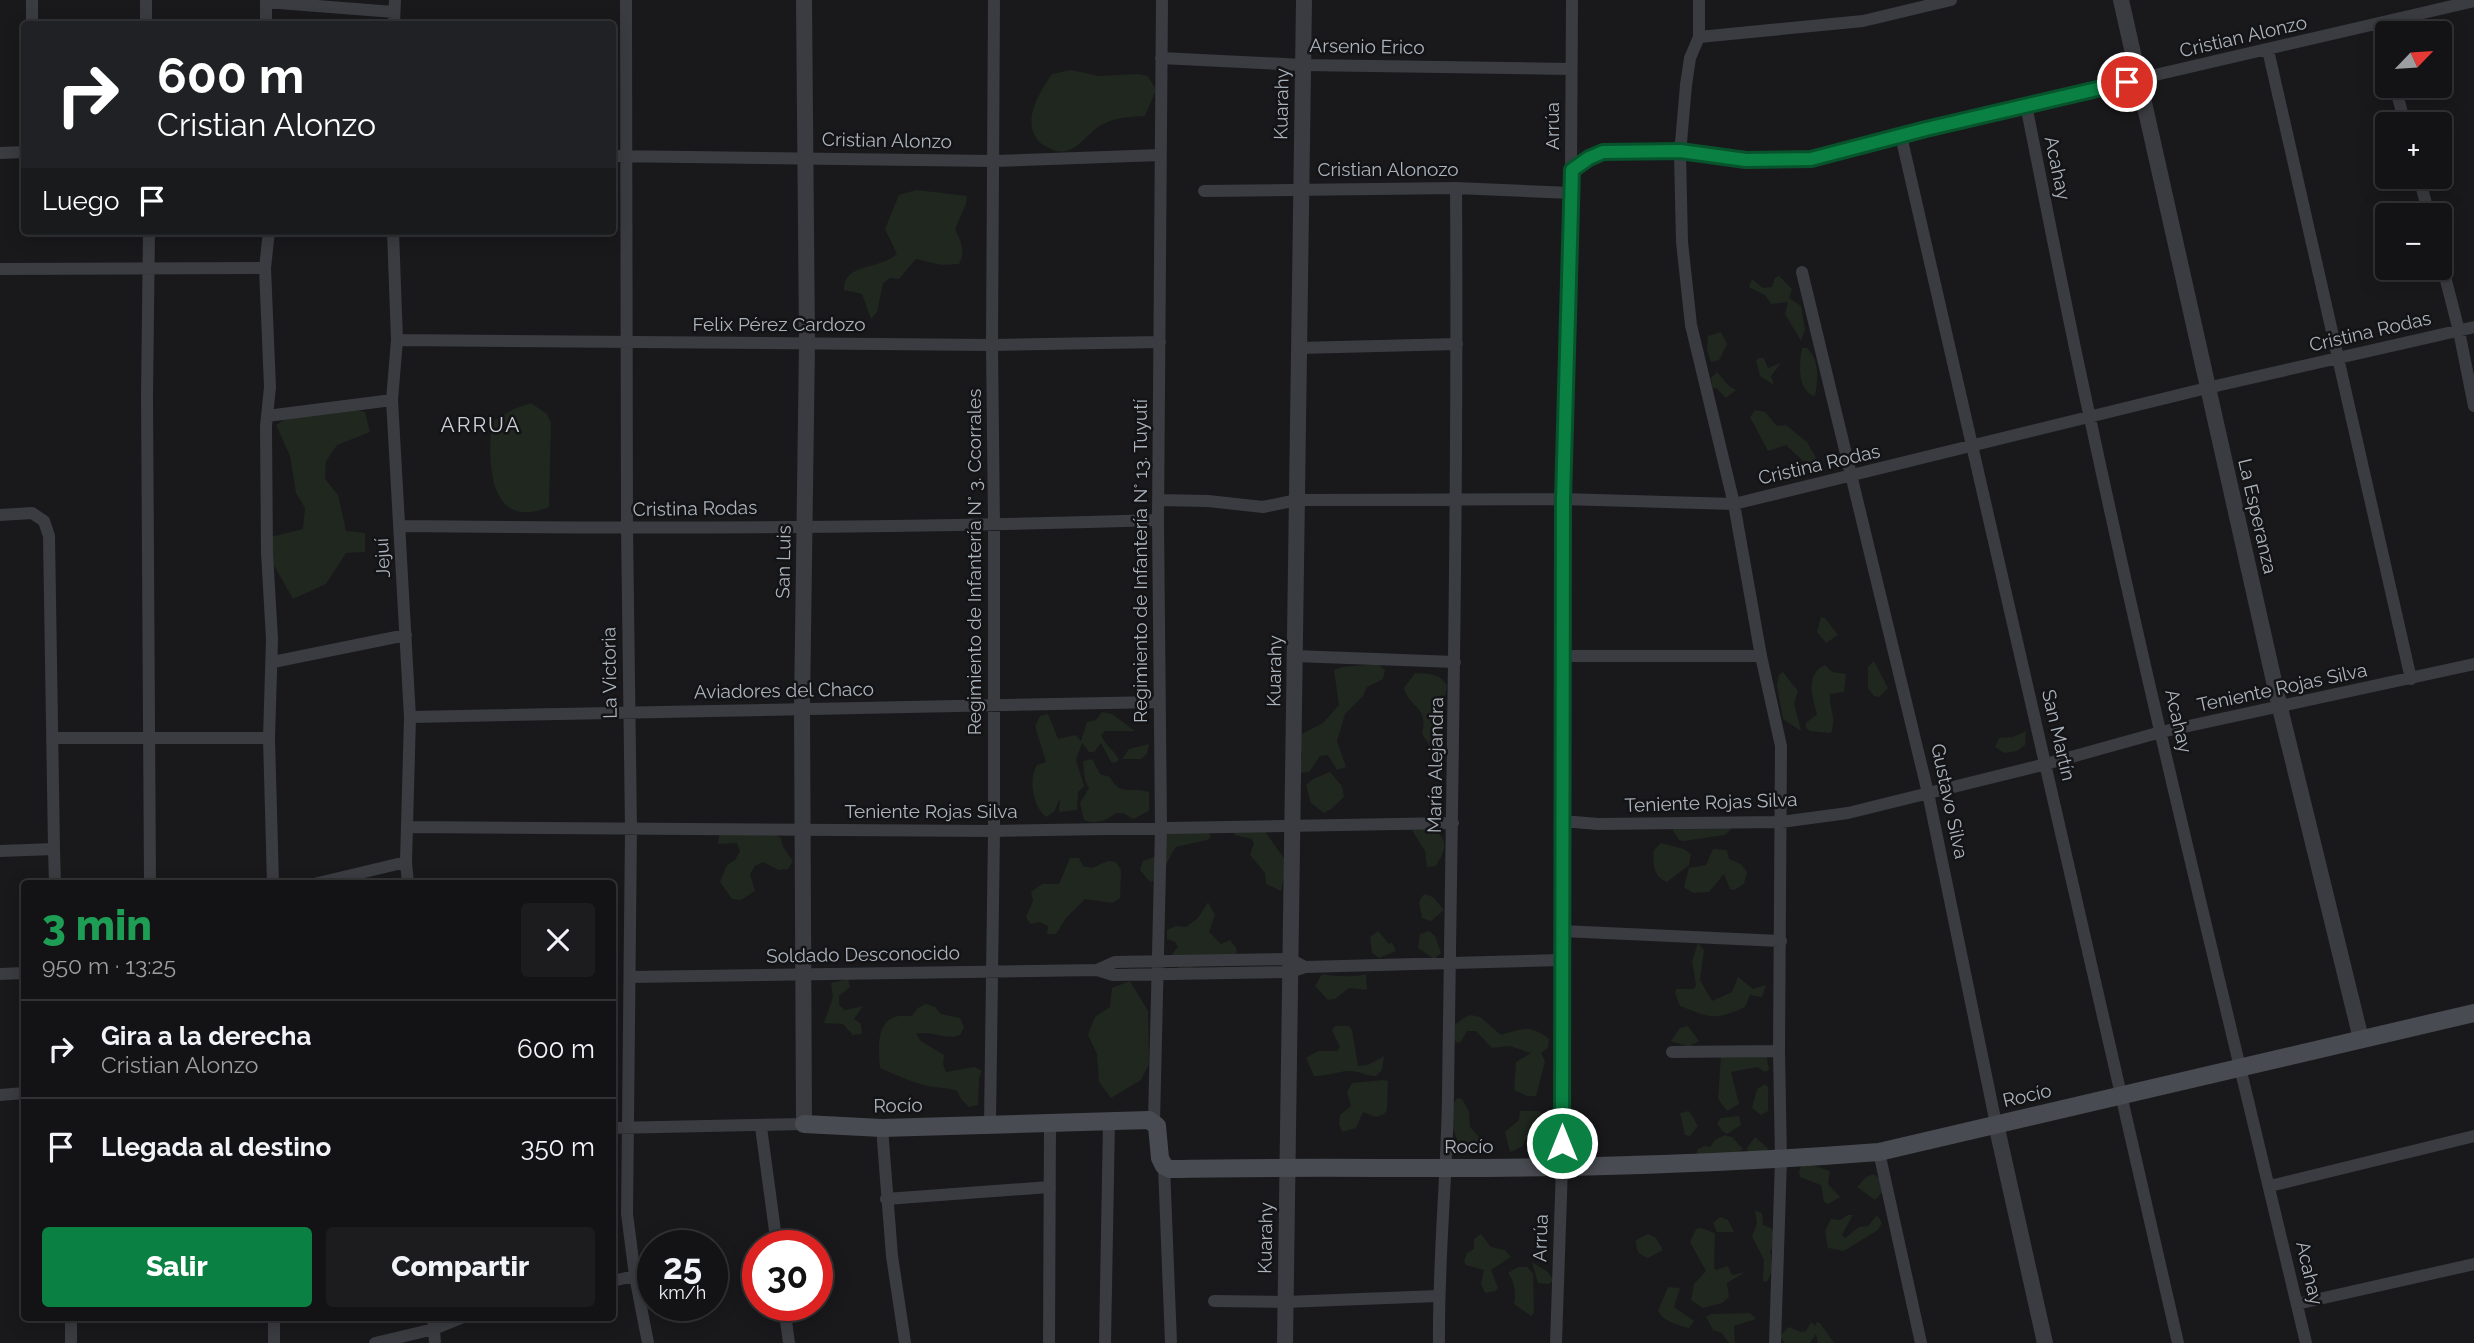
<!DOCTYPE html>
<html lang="es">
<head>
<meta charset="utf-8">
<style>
	:root { --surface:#131315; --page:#1c1c1e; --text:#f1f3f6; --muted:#9d9ea0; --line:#323234; --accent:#0b8043 }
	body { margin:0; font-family:Raleway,sans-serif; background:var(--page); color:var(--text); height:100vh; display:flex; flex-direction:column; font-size:26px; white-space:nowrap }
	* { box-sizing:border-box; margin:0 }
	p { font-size:23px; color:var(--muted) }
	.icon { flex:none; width:38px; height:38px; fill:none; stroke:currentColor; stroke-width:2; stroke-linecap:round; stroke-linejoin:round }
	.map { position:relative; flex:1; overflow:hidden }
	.sheet { position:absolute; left:21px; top:880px; width:595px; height:441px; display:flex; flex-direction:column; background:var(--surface); border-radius:7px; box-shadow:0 4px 18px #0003,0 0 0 2px var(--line) }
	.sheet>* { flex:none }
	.top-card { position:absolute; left:21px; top:21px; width:595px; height:214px; border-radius:7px; box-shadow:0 4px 18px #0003,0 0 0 2px var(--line); background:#202124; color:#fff; overflow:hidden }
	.needle { width:46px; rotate:65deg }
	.buttons { position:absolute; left:2375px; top:21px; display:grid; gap:14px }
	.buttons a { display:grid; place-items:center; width:77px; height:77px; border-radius:7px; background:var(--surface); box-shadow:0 4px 18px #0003,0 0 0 2px var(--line); font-size:35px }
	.speed { position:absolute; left:637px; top:1230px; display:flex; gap:14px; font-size:35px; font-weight:700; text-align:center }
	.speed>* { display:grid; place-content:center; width:91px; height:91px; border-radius:50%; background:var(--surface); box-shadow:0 4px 18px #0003,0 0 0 2px var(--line); line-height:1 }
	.speed small { font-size:18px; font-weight:400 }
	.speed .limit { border:10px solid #d22; background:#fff; color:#111 }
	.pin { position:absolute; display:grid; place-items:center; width:60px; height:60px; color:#fff; margin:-30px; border:4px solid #fff; border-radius:50%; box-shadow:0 2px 7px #0007 }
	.me { position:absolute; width:77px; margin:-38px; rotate:0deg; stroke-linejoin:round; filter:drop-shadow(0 0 5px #0008) }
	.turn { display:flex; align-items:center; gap:24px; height:147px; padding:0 21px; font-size:32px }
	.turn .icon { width:91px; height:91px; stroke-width:2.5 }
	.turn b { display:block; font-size:49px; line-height:60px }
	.then { display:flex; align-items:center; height:66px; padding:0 21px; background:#0003; gap:14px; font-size:26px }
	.round { display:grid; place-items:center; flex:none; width:74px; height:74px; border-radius:7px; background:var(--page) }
	.overview { display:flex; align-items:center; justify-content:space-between; height:119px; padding:0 21px }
	h1 { font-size:42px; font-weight:800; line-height:52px; color:#1e9e55 }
	.action { display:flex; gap:14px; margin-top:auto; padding:14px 21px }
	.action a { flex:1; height:80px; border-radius:7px; background:var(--accent); color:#fff; font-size:28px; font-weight:800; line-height:80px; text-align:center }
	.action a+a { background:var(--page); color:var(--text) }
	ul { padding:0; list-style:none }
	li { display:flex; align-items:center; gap:21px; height:98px; padding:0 21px; border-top:2px solid var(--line) }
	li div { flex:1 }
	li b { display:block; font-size:26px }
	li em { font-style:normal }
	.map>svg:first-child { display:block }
</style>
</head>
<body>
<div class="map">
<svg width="2474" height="1343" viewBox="0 0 2474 1343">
	<rect width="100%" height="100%" fill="#19191c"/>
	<path fill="#1f271f" d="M1071,70L1099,76L1138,74L1148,76L1156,90L1145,116C1131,117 1116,117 1103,124C1085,133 1073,162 1049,148C1041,144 1038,142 1034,134C1025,115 1041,90 1052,74Z
		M916,190L967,196L966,204L955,229C961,242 966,251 959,264L942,265L916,259L899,279L890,278L883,283L877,312L871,319L862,294L844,290C843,263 879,270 897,254L885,229L899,195Z
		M1779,276L1792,289L1789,298L1801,306L1805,329L1801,341L1785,314L1788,302L1771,304L1765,295L1749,287L1752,279L1763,288L1772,287L1775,278Z
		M1721,332L1727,344L1719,360L1711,362L1707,350L1708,336Z
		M1802,348H1807C1820,361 1818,379 1815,396C1797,391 1799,363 1802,348Z
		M1759,358H1764L1768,368L1781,363L1771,376L1774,385L1760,376L1756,360Z
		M1717,372L1729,386L1736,390L1726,398L1716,388H1712L1711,378Z
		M531,403L547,414L551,423L549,507C489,532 487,463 492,422L514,409Z
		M345,407L365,412L370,432L337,445L326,461L325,479L338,495L346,531L365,533V552L346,553L326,584L293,599L267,553L270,537L303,529L305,508L296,493L290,456L276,425L291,416Z
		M1755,410L1765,412L1777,426L1786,425L1807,442L1816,458L1811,465L1803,461L1786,445L1768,451L1750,417Z
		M1821,617L1825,618L1838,635L1826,643L1817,632Z
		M1874,661L1888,688L1879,697L1874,696L1868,688V667Z
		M1378,664L1385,670L1383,679L1367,687L1363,696L1345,714L1337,741L1346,767L1337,770L1328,755L1320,756L1309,772L1300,773L1302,755L1298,736L1323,723L1339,705L1334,670L1342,667Z
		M1825,665L1832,672L1846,674L1844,692L1830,694C1829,711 1837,715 1831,733L1810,731L1806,728V723L1817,714C1812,697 1805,674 1825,665Z
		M1783,672L1798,691L1794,703L1801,731L1783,719L1777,685L1779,675Z
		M1415,673C1429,674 1439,673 1447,685L1437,743L1432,749L1422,734C1429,706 1409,708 1404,688Z
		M1102,712L1112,714L1135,731H1105L1101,735C1105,745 1114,750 1119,760L1115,763L1111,762L1101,743L1094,752H1089L1082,743L1076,760L1084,786L1078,792L1077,810L1059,812L1060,798L1054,812L1046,817C1033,807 1028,779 1037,765L1046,762L1035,726L1040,716L1048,714L1058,739L1076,735L1081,741L1087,722L1096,720Z
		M2026,731L2025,745L2017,751L2004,753L1995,747L1999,738L2013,737Z
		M1149,744L1147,754L1141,759H1122L1129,749Z
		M1092,759L1100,774L1110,777C1120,797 1131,786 1149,792V811L1133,819L1125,814L1116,813C1108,820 1095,825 1084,820L1080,803L1089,788L1085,780L1083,761Z
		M1330,772L1342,786L1344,797L1331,809L1324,813L1311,803L1306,785L1313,779Z
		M1679,818L1698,829L1718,818L1727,821L1731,829L1725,835L1684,841L1679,840L1673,831L1675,821Z
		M1426,822C1446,839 1450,842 1436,866L1427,867L1425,851L1410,827Z
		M1236,827L1264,830L1285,860L1287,864L1281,891L1266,884L1265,873L1250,855L1254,843L1252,839L1234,835Z
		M1207,829L1211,837L1207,840L1176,847L1173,851L1159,879L1150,882L1140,870L1143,861L1156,856L1162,833Z
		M738,830L764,836L773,834L781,838L783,847L793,861L788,869L779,870L763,862L755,866L750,874L755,891L741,900L732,899L720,882L727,865L735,860L740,851L737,843L718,844L719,835Z
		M1661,843L1684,849L1691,854L1689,865L1667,882C1654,878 1652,862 1654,850Z
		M1713,849L1727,850L1729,859L1741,864L1747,872L1744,884L1734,890L1730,889L1724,874L1709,892L1693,893L1684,887L1689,868L1706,865Z
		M1070,858H1079L1083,866L1092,868L1108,861L1116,862L1121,870L1120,898L1113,903L1085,899L1066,918L1056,934H1047L1048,926L1040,922L1030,924L1026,917L1033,901L1031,892L1042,884H1059Z
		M1424,894L1433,897L1444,910L1431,921L1422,918L1419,902Z
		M1208,902L1215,915L1209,932L1221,944L1230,940L1236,948L1237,956L1222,967L1206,955L1199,959L1192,969H1179L1172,954L1178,947L1175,942L1167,939V930L1176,926L1186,927L1198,918Z
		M1378,931L1389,944L1392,942L1396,951L1379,958L1372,953L1370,937Z
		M1429,931L1435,936L1441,953L1434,959L1418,948L1420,934Z
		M1698,943L1704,950L1700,980L1712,1001L1732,992L1738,977L1753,989L1766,985L1762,997L1750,995L1745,1007C1714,1021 1711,1018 1680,1006L1675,993L1676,989H1694L1696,985L1692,961Z
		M1322,974C1331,976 1358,978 1366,974L1367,990L1349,988L1335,999L1328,1000L1315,986Z
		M848,979L850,987L839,996V1005L845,1010L863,1006L854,1019L861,1024L862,1034L853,1035L843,1024L824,1023L833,997L831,983Z
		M1130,981L1148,1011L1149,1064L1141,1080L1111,1098L1099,1082L1097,1054L1088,1035L1095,1017L1110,1007L1112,988Z
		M926,1004L935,1007L941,1014L960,1018L964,1027L960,1035C946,1041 931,1030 916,1034L921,1041L944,1055L943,1064L946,1072L974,1067L982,1071L979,1078L978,1105L969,1107L962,1100L957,1091C947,1087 935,1088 924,1085C909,1081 894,1074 880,1068C879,1053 875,1023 895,1017C899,1015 907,1016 912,1016L918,1008Z
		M1471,1015L1480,1017L1501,1035C1522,1029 1530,1024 1549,1039L1548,1048L1541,1053L1545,1061L1536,1096H1527L1514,1090L1516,1062L1531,1053L1510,1046L1492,1048L1476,1031H1467L1460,1043L1456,1042L1451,1033C1453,1024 1462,1018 1471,1015Z
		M1335,1026H1349L1352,1030L1358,1066L1368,1065L1384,1056L1382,1070L1376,1076C1366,1076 1357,1070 1348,1071C1336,1072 1327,1076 1314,1076L1306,1058L1318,1051H1337L1340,1047L1332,1030Z
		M1688,1026L1699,1041L1688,1047L1671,1041L1680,1028Z
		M1721,1055L1767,1057L1769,1070L1765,1072L1757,1067L1731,1072L1739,1104L1727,1111L1718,1099Z
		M1384,1080L1388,1081L1387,1110L1384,1114L1376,1117L1363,1112L1356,1128L1342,1132L1339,1124L1340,1115L1351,1106L1347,1092L1352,1083Z
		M1765,1084L1768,1087V1111L1761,1115L1752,1108L1757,1089Z
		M1457,1098L1462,1099L1469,1112L1470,1127L1483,1141L1479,1152L1460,1145C1452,1129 1446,1114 1457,1098Z
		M1520,1111H1540L1549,1126L1550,1135L1526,1139L1522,1147L1510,1152L1505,1132L1519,1120Z
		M1689,1111L1698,1126L1690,1136L1685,1135L1680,1113Z
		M1739,1116L1741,1125L1727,1134L1722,1131L1717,1123L1721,1118Z
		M1725,1135L1732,1137L1743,1149L1732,1156L1718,1153L1698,1160L1696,1155L1698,1149L1705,1146L1710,1147L1715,1140Z
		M1755,1137L1769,1149L1754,1155L1746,1149Z
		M1806,1163L1830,1171L1828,1184L1840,1197L1828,1204L1824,1202L1821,1185L1800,1177L1799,1172L1802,1164Z
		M1874,1174L1881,1180L1884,1190L1875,1200L1857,1187L1866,1177Z
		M1755,1210L1762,1213L1763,1225L1771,1228L1777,1240L1770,1251L1773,1269L1767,1282L1763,1281L1764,1260L1752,1236L1757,1223Z
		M1848,1215H1853L1842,1235L1845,1238L1859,1227L1868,1226L1877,1215L1882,1223L1878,1230L1844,1251L1828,1248L1825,1231L1831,1219L1840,1220Z
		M1720,1217L1728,1220L1734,1232H1717L1713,1223Z
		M1701,1228L1715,1233L1714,1267L1716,1270L1728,1266L1732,1275L1745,1272L1727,1283L1729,1297L1722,1303L1703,1308L1691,1300L1694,1284L1706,1271L1690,1242L1696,1229Z
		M1481,1234L1491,1247L1505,1250L1511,1257L1491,1270L1498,1288L1495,1291L1485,1293L1481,1284L1484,1270L1466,1265L1464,1261L1467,1253L1474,1249V1239Z
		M1648,1234L1656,1238L1663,1250L1648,1258C1638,1254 1636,1251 1636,1240Z
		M1532,1262L1548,1272L1553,1280L1550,1284L1538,1283Z
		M1518,1267H1527L1533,1273L1534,1313L1531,1316L1514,1304C1516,1295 1515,1281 1508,1273Z
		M1668,1287L1680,1288L1674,1307L1694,1321L1689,1328C1678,1325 1664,1322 1658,1311Z
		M1750,1313L1756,1319L1734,1326L1735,1343H1729L1722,1333L1713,1330L1706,1317L1711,1314Z
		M1811,1322L1816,1326V1322L1820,1323L1834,1343H1818L1816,1334L1810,1343H1785L1779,1336L1789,1327L1801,1332L1806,1331Z"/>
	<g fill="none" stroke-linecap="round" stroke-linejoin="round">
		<path stroke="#3a3c41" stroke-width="12" d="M32,0V24
			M146,0V24
			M266,0V24
			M626,0L627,528L631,829L627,1214L635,1276L648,1343
			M1699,0V37L1690,58L1686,85L1680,154L1682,242L1691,325L1734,504L1761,656L1781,746L1779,1051L1781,1160L1775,1343
			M266,2L394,12
			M2379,23L2387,55
			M394,24L395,0
			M1699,37L1863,21L1951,0
			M2268,50L2411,679
			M1161,58L1303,65L1571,69
			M2395,86L2405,124
			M2026,105C2047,209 2067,314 2090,418C2156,727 2233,1035 2306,1343
			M1901,136L2178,1343
			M0,153L24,152
			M612,156L994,161L1160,155
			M1571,170L1589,158L1603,152L1680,151L1746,160L1811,159L2026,105L2474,1
			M2419,177L2429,215
			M1204,191L1456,188L1571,193
			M149,231L147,395L150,884
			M393,231L397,340L392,400L410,717L406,862L408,884
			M2440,257L2459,331L2474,406
			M265,268L270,387L266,426L267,553L272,639L269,738L273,884
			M0,269L265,268L269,231
			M1802,272L1928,793L1996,1124
			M397,340L992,345L1160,342
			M1299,348L1457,344
			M267,416L392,400
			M1158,500L1208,501L1263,507L1297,500L1563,499L1734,504L2207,388L2474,327
			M0,515L32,513L44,521L49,536L54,849L0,851
			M400,526C653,529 905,528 1158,520
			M1295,656L1455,662
			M1563,656H1761
			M273,662L406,635
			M410,717L1159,702
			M54,738H269
			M1562,821L1598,824L1781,822L1848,813L2046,764L2161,732L2474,664
			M408,827L994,831L1453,823
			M54,849L55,884
			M314,884L406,862
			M1562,931L1781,941
			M1097,970L1113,975L1290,972L1305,967L1562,960
			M0,974L24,973
			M630,977L1097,970L1115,962L1290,959L1305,967
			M1672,1052L1779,1051
			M0,1095L24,1093
			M1154,1122L1161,828L1158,520L1162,0
			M990,1123L994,831V525L992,345L994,0
			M761,1127L777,1246
			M612,1128L804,1124
			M882,1128L892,1256L905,1343
			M1879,1152L1921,1343
			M1164,1166L1171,1343
			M2270,1186L2474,1136
			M886,1199L1050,1187
			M612,1281L635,1276
			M1214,1301L1285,1302L1438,1296
			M2297,1304L2474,1264
			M784,1306L789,1343
			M433,1318L435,1343
			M71,1343V1318
			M274,1343V1318
			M375,1343L434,1329L461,1318
			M1049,1343L1050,1122
			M1105,1343L1109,1121
			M1439,1343C1438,1260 1447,1177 1448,1094C1452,792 1458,490 1456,188
			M1556,1343L1562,1166L1563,499L1571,170L1572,0"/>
		<path stroke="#3a3c41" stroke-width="16" d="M2121,0L2280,708L2361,1039
			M804,1124L802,709L807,343L804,0
			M1996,1124L2045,1343
			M1285,1343L1304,0"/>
		<path stroke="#484b51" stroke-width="18" d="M804,1124L882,1128L1149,1120L1157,1126L1160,1158L1164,1166L1170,1169C1263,1167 1355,1168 1447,1168C1591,1168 1735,1163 1879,1152L2474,1013"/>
	</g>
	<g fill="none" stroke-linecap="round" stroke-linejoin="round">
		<defs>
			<path id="route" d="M1562,1143L1563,499L1572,170L1589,158L1603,152L1680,151L1746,160L1811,159L1926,129L2127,82"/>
		</defs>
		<use href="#route" stroke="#07532c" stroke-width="18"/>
		<use href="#route" stroke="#0b8043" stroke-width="12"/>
	</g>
	<g text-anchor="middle" stroke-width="5" stroke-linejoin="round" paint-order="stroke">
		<g font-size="19" fill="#abb3bc" stroke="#141417">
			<text transform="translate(2243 36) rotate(-13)" y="7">Cristian Alonzo</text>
			<text transform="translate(1367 46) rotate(1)" y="7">Arsenio Erico</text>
			<text transform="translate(1281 104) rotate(-89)" y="7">Kuarahy</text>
			<text transform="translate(1552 126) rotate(-90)" y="7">Arrúa</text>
			<text transform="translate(887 140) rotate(1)" y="7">Cristian Alonzo</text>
			<text transform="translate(2058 168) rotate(78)" y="7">Acahay</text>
			<text x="1388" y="176">Cristian Alonozo</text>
			<text x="779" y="331">Felix Pérez Cardozo</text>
			<text transform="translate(2370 331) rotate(-13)" y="7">Cristina Rodas</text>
			<text transform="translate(1819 464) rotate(-13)" y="7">Cristina Rodas</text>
			<text transform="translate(695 508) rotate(-1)" y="7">Cristina Rodas</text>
			<text transform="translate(2258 516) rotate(77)" y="7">La Esperanza</text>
			<text transform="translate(382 558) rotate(-93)" y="7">Jejuí</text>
			<text transform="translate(1140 561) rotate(-90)" y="7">Regimiento de Infantería N° 13. Tuyutí</text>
			<text transform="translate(783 562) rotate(-89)" y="7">San Luis</text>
			<text transform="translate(974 562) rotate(-90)" y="7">Regimiento de Infantería N° 3. Ccorrales</text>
			<text transform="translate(1274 671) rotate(-89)" y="7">Kuarahy</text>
			<text transform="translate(609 673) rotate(-91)" y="7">La Victoria</text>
			<text transform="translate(2282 687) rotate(-12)" y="7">Teniente Rojas Silva</text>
			<text transform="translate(784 690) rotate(-1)" y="7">Aviadores del Chaco</text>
			<text transform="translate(2179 721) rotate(77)" y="7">Acahay</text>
			<text transform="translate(2059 735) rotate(77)" y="7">San Martín</text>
			<text transform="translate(1435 765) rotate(-89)" y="7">María Alejandra</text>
			<text transform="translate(1950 801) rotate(78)" y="7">Gustavo Silva</text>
			<text transform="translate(1711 802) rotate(-2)" y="7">Teniente Rojas Silva</text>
			<text x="931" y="818">Teniente Rojas Silva</text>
			<text transform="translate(863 954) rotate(-1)" y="7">Soldado Desconocido</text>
			<text transform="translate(2027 1095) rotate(-13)" y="7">Rocío</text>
			<text transform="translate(898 1105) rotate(-1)" y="7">Rocío</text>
			<text x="1469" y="1153">Rocío</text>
			<text transform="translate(1265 1238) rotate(-89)" y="7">Kuarahy</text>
			<text transform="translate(1540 1238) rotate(-88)" y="7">Arrúa</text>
			<text transform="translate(2310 1273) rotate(77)" y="7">Acahay</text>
		</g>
		<g font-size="21" letter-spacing="2" fill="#ccd1d7" stroke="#141417">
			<text x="481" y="432">ARRUA</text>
		</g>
	</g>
</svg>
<div class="buttons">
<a><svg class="needle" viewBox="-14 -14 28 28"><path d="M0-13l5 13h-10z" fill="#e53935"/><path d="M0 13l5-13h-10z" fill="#9d9ea0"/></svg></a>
<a>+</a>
<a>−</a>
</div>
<div class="speed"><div>25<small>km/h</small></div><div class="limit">30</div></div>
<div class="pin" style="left:2127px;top:82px;background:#d93025"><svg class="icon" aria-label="arrive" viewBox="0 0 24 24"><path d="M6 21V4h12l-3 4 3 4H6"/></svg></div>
<svg class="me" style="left:1562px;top:1143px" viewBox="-20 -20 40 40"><circle r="17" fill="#0b8043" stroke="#fff" stroke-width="3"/><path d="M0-11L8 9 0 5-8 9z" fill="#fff"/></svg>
<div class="top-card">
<div class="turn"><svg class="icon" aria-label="right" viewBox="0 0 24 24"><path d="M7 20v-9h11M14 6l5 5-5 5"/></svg><div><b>600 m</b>Cristian Alonzo</div></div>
<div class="then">Luego<svg class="icon" aria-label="arrive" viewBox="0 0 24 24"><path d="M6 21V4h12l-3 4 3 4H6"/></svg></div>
</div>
<section class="sheet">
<div class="overview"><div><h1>3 min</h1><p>950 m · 13:25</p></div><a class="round"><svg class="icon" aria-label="close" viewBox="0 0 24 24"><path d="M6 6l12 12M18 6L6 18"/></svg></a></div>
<ul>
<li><svg class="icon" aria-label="right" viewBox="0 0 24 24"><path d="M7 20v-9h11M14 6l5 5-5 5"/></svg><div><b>Gira a la derecha</b><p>Cristian Alonzo</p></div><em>600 m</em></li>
<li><svg class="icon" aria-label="arrive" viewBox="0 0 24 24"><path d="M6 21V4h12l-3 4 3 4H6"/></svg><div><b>Llegada al destino</b></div><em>350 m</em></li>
</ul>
<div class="action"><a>Salir</a><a>Compartir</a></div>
</section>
</div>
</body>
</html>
